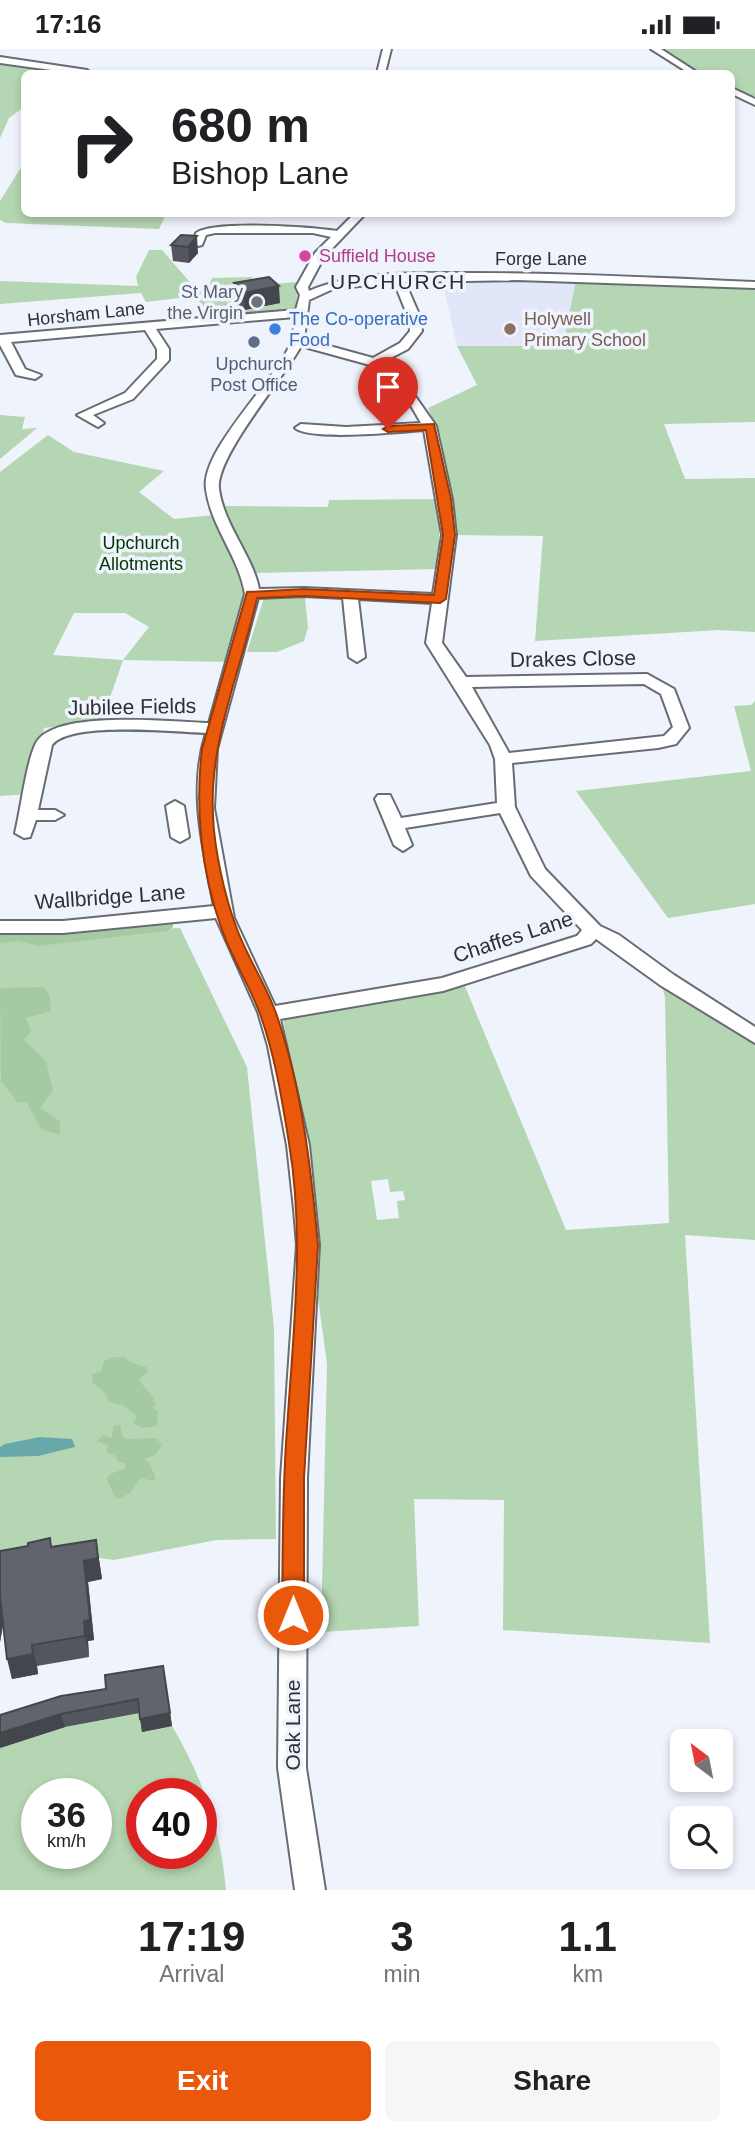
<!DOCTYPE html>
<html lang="en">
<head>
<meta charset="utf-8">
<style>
	:root { --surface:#fff; --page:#f6f6f6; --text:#202124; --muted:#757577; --accent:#ea580c }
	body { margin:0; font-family:Arial,sans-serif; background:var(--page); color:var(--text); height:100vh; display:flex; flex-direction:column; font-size:26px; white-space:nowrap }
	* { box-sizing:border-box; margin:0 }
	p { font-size:23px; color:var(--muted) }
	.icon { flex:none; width:38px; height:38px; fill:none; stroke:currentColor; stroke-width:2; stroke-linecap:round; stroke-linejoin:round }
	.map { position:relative; height:1841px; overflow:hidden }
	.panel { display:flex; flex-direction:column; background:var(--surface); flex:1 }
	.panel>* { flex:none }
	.guide { position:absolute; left:21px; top:21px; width:714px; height:147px; border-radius:10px; box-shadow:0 4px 10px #0003; background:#fff; color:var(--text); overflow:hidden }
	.needle { width:46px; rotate:328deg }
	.buttons { position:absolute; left:670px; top:1680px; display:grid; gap:14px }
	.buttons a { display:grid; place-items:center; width:63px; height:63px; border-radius:10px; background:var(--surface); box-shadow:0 4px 10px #0003; font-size:35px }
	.speed { position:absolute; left:21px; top:1729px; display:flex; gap:14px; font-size:35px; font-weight:700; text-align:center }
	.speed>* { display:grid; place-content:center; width:91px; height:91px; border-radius:50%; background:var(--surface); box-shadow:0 4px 10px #0003; line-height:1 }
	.speed small { font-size:18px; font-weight:400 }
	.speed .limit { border:10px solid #d22; background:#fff; color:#111 }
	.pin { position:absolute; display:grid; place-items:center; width:60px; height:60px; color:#fff; margin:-72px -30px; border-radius:50% 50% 50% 0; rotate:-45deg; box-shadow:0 0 7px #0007 }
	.pin .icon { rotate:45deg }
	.me { position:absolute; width:77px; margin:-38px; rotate:0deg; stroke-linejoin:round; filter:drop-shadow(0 0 5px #0008) }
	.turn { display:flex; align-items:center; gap:24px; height:147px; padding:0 35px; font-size:32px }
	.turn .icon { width:91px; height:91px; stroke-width:2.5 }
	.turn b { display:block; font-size:49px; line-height:60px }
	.eta { display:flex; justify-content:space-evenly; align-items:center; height:119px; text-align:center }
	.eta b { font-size:42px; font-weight:600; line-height:49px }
	.primary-button { display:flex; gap:14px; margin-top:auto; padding:14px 35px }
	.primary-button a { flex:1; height:80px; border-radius:10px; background:var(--accent); color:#fff; font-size:28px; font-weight:600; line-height:80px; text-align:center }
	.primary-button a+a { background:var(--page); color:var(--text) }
	.status { display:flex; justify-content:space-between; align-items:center; height:49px; padding:0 35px; background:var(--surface); direction:ltr }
	.status svg { height:19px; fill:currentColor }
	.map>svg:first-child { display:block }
</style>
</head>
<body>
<div class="status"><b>17:16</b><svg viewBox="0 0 49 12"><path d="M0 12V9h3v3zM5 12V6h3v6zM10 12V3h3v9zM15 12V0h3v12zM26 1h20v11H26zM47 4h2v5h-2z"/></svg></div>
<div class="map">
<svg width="755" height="1841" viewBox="0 0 755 1841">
	<rect width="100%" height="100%" fill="#eff3fc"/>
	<path fill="#e1e7f8" d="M442,231H576L564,297H457Z"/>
	<path fill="#b5d6b2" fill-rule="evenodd" d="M661,0H755V47L749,48L732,40V24H700Z
		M0,14L72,23L24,24V58L9,69L0,89Z
		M20,120H24V164L166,165L159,180L6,174L0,171V152Z
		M149,201H162L195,239H208L212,229L252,228L254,236L298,233L296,259L284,263L208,266L196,247L146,253L141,244L0,255V232L138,237L136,228Z
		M576,231L755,240V373L664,375L685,430L755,429V583L719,581L535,592L543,487L453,486L441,388L428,359L477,336L457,297H563Z
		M0,366L25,368L22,380L37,379L0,410Z
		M48,386L74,403L164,422L139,443L174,470L214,466L246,544L230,613L123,611L102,672L44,679L30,745L0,747V423ZM74,564H125L149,578L123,611L53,606Z
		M439,450V520L252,524L224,457L328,458L329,451Z
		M264,549H305L308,578L304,592L277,603H247Z
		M755,652V855L668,869L576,742L751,722L734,657L751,656Z
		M180,879L247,1018L274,1279L276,1490L216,1491L114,1511L68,1505L0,1511V889Z
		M464,935L566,1181L669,1174L665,949L662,936L755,991V1191L685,1186L710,1594L503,1581L504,1451L414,1450L419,1577L321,1583L327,1315L301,1123L293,1028L283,969ZM388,1130L390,1143L403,1142L405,1151L397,1152L399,1169L377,1171L371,1132Z
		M141,1664L143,1683L172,1677C203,1730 221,1780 226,1841H0V1699L65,1678ZM37,1745H96V1804H37ZM142,1745H201V1804H142Z"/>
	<path fill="#a5caa2" d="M173,873V878L167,882L38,897L18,892L0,894V884L58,883Z
		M44,938L50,947L51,962L26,969L31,982L24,991L46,1012L53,1041L40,1059L60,1072V1086L41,1080L27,1054L17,1053L1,1032L0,939Z
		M115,1308H124L132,1314L146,1318L148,1322L139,1331L154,1350L156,1357L152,1358L158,1363L157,1377L142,1379L133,1374L137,1367L122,1356L109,1353L104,1343L93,1334L92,1325L101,1322L104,1312Z
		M120,1376L122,1387L127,1390L156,1389L162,1396L155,1406L144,1410L149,1413L156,1429L153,1432L141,1429L130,1444L119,1450L114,1447L107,1430L110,1425L124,1420L126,1415L117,1412L116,1407L106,1403L108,1397L97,1392L102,1386L112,1389L113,1378Z"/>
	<path fill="#67a9ab" d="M40,1388L72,1390L75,1398L38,1407L0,1408V1398L5,1395Z"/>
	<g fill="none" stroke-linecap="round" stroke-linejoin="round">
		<defs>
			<path id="minor" d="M383,0H391L385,24H377Z
				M651,0H661L698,24H689Z
				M0,8L87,21L91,24H73L0,14Z
				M732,39L755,50V56L732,45Z
				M355,164H366L324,208L308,238L309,242C358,221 420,224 472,224C567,224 661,229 755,233V239L517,231L405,233L421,270L422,282L408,300L383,313L403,322L415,347L436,377L452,450L456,486L442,594L466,628L647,625L674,640L689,679L676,695L658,699L512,714L515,758L545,820L600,877L619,886L674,926L755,978V994L660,936L596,890L591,895L443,942L280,970L309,1096L319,1196L307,1429L306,1719L325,1841H295L278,1719L281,1429L297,1196L294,1160L287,1096L268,997L258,963L216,869L63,884H0V872H63L214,857C203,799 188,741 206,684C175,683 70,672 52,696L38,761H55L64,766L55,771H36L30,788L24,789L15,784C21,760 26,714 36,694C54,660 173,673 209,674L245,545C239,508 211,478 206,440C200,402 274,333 291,294C294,286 294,276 295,268L156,280L169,300V311L133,350L93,366L104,374L98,378L77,366L125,344L157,310V300L145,281L11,293L25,320L41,326L35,330L16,326L0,296V286L296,261L300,246L296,238L315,204L331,188L313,184H215L206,186L202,196L198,197L193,194L196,184C214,171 312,178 337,182ZM394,233L409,270L410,282L400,294L373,309L304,290L309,251L333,240ZM301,297L370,316L394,327L421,374L346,378L301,375L295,379C311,392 400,383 424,381L442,486L433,545L304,539L259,540C253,507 224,477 219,440C215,408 284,329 301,297ZM304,547L343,549L349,608L357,613L365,608L358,550L432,554L426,594L490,696L495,710L497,754L401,769L390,746H378L375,750L394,796L403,802L412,796L405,779L500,764L531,827L582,881L577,887L442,929L275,957L234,869L214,759L217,700L258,549ZM644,635L661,645L673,678L664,687L509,704L472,638Z
				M175,752L184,757L189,788L180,793L171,788L166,757Z"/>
		</defs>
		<use href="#minor" stroke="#686c74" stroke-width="4"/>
		<use href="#minor" fill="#fff" fill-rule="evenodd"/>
	</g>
	<path fill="#53565d" d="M181,186L198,204L189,214L173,212L171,196Z
		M234,234L280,254L244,261L234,251Z
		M50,1489L52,1498L96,1491L102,1530L88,1533L94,1591L88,1592L89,1608L37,1617L38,1625L12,1630L3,1576L0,1593V1502L28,1497Z
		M163,1617L172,1677L142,1683L140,1664L65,1678L0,1699L106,1640Z"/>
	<path fill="#44464c" d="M197,187L198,204L189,214L188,198Z
		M279,237L280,254L244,261L243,244Z
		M96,1491L102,1530L88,1533L94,1591L88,1592L89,1608L85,1587L84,1572V1512Z
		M0,1545L5,1565L0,1593Z
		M32,1596L37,1617L38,1625L12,1630L7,1610Z
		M163,1617L172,1677L142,1683L140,1670Z
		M61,1665L65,1678L0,1699V1684Z"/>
	<path fill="#61646c" stroke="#44464c" stroke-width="2" d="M181,186L197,187L188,198L171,196Z
		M269,228L279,237L243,244L234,234Z
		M50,1489L51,1498L96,1491L98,1509L84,1512L90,1571L84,1572L85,1587L32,1596L33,1605L7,1610L0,1547V1502L28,1497V1494Z
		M163,1617L170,1664L140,1670L138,1650L61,1665L0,1684V1666L61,1647L106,1640L105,1626Z"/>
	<path fill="#ea580c" stroke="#983908" stroke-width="2" d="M434,375L451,450L455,486L446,550L440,554L304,547L257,549C241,621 209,691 213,766C214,800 225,849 237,880C248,910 267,937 277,967C302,1040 311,1119 318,1196L304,1429V1566L301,1573L293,1576L285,1573L282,1566C283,1504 282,1442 287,1380C293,1285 305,1189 289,1094C282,1051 275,1006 260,965C249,935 231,908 221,878C201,822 195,759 202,700L247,543L304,540L434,546L443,486L426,381L388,383L383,380L388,377Z"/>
	<circle fill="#d1479c" stroke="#eff3fc" stroke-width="2.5" cx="305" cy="207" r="7"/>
	<circle fill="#6b7280" stroke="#eff3fc" stroke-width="2.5" cx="257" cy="253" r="7"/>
	<circle fill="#3f7fe0" stroke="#eff3fc" stroke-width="2.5" cx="275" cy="280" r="7"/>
	<circle fill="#8d6e63" stroke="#eff3fc" stroke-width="2.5" cx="510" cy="280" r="7"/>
	<circle fill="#5c6f8a" stroke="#eff3fc" stroke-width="2.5" cx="254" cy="293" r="7"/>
	<g text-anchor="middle" stroke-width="7" stroke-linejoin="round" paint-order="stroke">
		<g font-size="18" fill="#b23c85" stroke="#eff3fc" text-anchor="start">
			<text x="319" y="213">Suffield House</text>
		</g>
		<g font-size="18" fill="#2f3034" stroke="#eff3fc">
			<text x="541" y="216">Forge Lane</text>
			<text transform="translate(86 265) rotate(-6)" y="6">Horsham Lane</text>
		</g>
		<g font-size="18" fill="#5b616d" stroke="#eff3fc" text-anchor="end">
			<text x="243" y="249">St Mary<tspan x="243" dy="21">the Virgin</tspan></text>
		</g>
		<g font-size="18" fill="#366cbe" stroke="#eff3fc" text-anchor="start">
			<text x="289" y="276">The Co-operative<tspan x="289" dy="21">Food</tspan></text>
		</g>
		<g font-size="18" fill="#785e54" stroke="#eff3fc" text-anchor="start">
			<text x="524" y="276">Holywell<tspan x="524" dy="21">Primary School</tspan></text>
		</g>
		<g font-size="18" fill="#4e5e75" stroke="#eff3fc">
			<text x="254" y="321">Upchurch<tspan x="254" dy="21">Post Office</tspan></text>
		</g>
		<g font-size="18" fill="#003601" stroke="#eff3fc">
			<text x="141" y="500">Upchurch<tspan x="141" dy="21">Allotments</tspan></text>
		</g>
		<g font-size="21" letter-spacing="2" fill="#292c33" stroke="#eff3fc">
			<text x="398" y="240">UPCHURCH</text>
		</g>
		<g font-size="21" fill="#2f3034" stroke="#eff3fc">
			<text transform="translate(573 610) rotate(-1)" y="7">Drakes Close</text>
			<text transform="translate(132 658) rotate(-1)" y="7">Jubilee Fields</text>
			<text transform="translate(110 848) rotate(-4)" y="7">Wallbridge Lane</text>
			<text transform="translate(513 888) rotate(-18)" y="7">Chaffes Lane</text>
			<text transform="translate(293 1676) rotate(-90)" y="7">Oak Lane</text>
		</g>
	</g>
</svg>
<div class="buttons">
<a><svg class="needle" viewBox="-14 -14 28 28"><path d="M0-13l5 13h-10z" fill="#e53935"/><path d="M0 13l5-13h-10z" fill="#757577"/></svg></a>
<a><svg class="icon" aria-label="search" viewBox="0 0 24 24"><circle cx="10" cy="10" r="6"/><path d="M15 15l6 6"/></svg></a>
</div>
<div class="speed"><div>36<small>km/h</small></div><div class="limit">40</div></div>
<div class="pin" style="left:388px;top:380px;background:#d93025"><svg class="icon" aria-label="arrive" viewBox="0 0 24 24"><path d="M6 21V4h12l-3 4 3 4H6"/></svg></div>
<svg class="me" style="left:293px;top:1566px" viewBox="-20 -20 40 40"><circle r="17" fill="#ea580c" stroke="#fff" stroke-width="3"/><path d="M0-11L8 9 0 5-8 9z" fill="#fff"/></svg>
<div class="guide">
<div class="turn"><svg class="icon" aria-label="right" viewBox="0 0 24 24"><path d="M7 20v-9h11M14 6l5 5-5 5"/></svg><div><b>680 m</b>Bishop Lane</div></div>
</div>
</div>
<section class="panel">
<div class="eta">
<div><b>17:19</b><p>Arrival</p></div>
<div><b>3</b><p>min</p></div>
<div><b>1.1</b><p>km</p></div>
</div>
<div class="primary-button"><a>Exit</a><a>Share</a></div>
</section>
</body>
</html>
